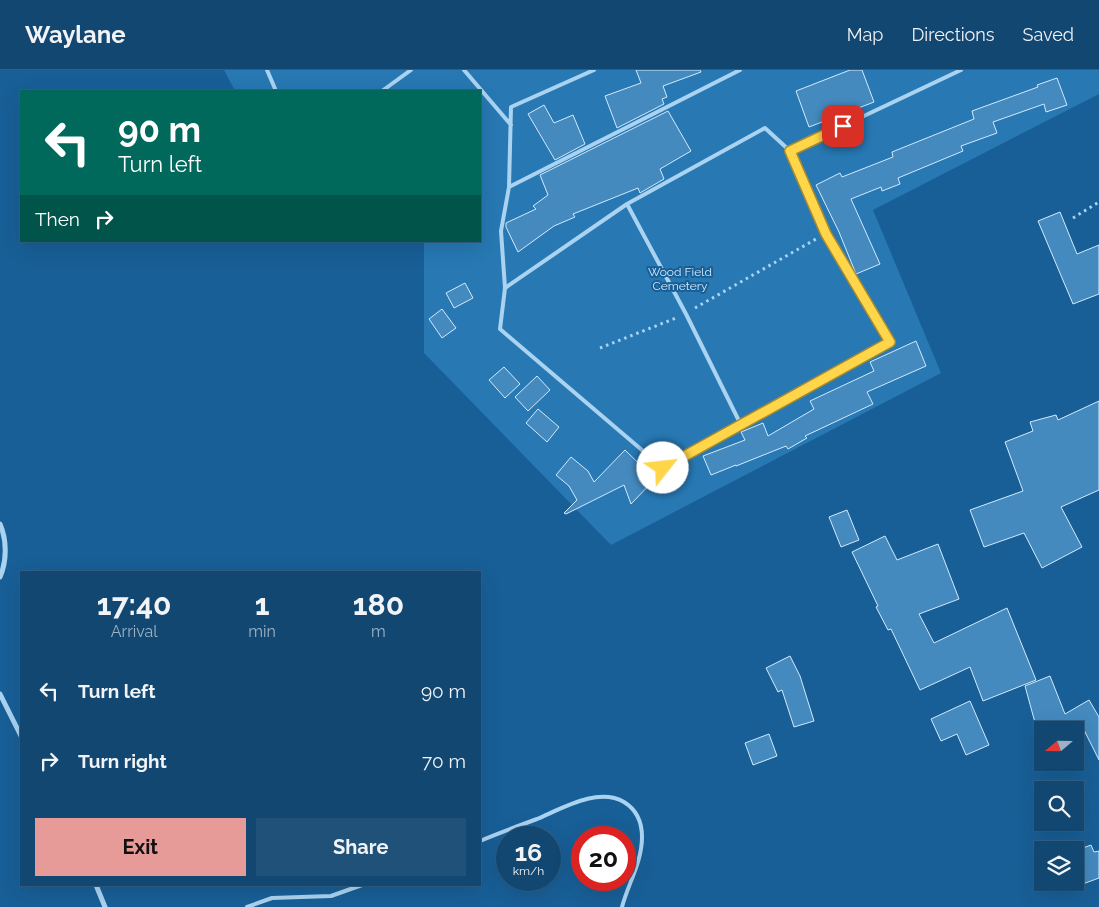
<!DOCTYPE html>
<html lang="en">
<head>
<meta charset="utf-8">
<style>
	:root { --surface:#124771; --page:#1f5179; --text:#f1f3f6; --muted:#9cb2c3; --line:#315f84; --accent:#e69b98 }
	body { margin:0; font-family:Raleway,sans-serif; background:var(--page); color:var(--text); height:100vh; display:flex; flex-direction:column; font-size:19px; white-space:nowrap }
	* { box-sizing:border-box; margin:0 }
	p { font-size:16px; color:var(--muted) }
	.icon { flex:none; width:28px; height:28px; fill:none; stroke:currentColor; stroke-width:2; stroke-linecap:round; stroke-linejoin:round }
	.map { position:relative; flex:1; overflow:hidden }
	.side { position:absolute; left:20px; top:501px; width:461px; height:315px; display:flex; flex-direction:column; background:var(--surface); border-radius:0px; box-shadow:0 5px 20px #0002,0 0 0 1px var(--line) }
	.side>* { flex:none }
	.banner { position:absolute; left:20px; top:20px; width:461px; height:152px; border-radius:0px; box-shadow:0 5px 20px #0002,0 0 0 1px var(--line); background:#00695c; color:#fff; overflow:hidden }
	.needle { width:32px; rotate:250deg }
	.controls { position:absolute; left:1034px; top:651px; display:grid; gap:10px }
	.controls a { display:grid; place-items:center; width:50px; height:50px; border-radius:0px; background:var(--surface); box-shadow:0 5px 20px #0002,0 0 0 1px var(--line); font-size:25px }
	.speed { position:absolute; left:496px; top:756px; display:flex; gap:10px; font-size:25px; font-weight:700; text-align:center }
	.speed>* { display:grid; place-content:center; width:65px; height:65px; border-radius:50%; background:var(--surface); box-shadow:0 5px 20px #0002,0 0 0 1px var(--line); line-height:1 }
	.speed small { font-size:12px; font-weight:400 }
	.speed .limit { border:8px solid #d22; background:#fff; color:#111 }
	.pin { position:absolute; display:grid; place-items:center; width:42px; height:42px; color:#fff; margin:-21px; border-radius:10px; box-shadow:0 2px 8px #0006 }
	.me { position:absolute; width:55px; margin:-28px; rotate:61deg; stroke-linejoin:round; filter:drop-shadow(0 0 4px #0008) }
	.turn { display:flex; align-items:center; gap:18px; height:105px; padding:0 15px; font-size:22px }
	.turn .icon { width:65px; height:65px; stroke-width:2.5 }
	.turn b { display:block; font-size:35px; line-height:42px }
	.then { display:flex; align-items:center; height:48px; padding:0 15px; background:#0003; gap:10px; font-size:19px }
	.eta { display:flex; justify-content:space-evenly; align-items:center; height:85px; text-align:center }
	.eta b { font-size:30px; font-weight:700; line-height:35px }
	.cta { display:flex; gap:10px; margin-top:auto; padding:10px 15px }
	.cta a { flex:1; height:58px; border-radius:0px; background:var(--accent); color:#111; font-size:20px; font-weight:700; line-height:58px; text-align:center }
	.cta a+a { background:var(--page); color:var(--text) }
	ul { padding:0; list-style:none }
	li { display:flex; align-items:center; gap:15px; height:70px; padding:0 15px }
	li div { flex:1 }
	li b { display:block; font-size:19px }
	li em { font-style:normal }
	header { display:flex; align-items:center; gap:30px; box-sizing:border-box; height:70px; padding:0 25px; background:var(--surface); border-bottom:1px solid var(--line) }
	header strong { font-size:24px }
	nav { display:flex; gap:28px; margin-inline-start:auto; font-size:18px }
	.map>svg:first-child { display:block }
</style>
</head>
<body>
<header>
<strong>Waylane</strong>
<nav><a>Map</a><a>Directions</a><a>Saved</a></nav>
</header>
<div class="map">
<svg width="1099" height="837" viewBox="0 0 1099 837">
	<rect width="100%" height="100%" fill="#185f97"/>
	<path fill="#2778b3" d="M224,0H1099V24L873,140L941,303L611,475L424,283V171H480V21H235Z"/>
	<path fill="#448abf" stroke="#d2eafc" d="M636,0H700L701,2L663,16L667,27L662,29L664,34L617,58L605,26L641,13Z
		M850,0H862L874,32L809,57L796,21Z
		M1057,8L1067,35L1046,42L1044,34L993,52L997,63L961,76L963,81L898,108L900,114L882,121L881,117L851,129L880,194L856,204L839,162L816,115L840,103L842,107L893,87L892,82L974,49L972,41L1038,17L1037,15Z
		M544,35L554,53L573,45L585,74L555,90L528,44Z
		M668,41L691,81L660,99L664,109L640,123L638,118L573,144L575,147L554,156L518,182L506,157V153L536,139L533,136L548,125L540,105Z
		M1060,142L1077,184L1099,175V224L1073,234L1038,151Z
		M465,213L473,228L454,238L446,223Z
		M442,239L456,258L442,268L429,249Z
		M916,271L926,296L867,322L873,334L805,366L807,368L788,379L786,376L736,396V395L711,405L703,386L745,370L741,362L763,353L768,366L814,339L810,331L874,301L870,292Z
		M504,297L520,314L505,328L489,310Z
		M537,306L550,320L528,341L515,327Z
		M1099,331V420L1061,437L1082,477L1042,498L1024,463L984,477L970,440L1023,421L1005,372L1033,361L1030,352L1056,345L1058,350Z
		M538,339L559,357L547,372L526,353Z
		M625,380L655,409L631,434L624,415L566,444L564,443L577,430L569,416L556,405L571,387L588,401L594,412Z
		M847,440L859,470L841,477L829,447Z
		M885,466L897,490L938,474L959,529L919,544L934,573L1007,538L1036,610L983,631L970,597L920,620L891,559L888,560L876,537L878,536L852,482Z
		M790,586L800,606L814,651L794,657L782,620L778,622L766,598Z
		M1050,606L1065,644L1089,630L1099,647V690L1084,660H1037L1025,616Z
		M970,631L989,675L966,685L957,664L941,671L931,649Z
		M769,664L777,686L753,695L745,673Z
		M1091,775L1094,782L1099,781V808L1080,815L1075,801V781Z"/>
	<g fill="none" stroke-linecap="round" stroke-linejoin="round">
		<path stroke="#aad3f1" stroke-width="3" stroke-dasharray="2.5 4" stroke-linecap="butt" d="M1073,148L1099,132
			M695,238L816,169
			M600,278L676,248"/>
		<path stroke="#aad3f1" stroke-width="4" d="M267,0L276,21
			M464,0L511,55
			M382,21L411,0
			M790,81L961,0
			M509,117L740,0
			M627,134L686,244L741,355
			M505,218L627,134L765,58L790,81L826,163L890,272L663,398L500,259L505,218L501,161L509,117L511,37L594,0
			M480,771C499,763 518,756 537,749C563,738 598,717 624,732C637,740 642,753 642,767C642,792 628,814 622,837
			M247,837L272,828L331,826L362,815"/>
		<path stroke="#aad3f1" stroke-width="5" d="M0,454C7,470 7,491 0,507
			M0,624L21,666
			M96,815L105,837"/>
	</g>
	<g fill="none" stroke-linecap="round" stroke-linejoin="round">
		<defs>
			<path id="route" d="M663,398L890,272L826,164L790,81L843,56"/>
		</defs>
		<use href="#route" stroke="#a68a30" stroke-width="12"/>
		<use href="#route" stroke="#ffd54a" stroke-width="9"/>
	</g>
	<g text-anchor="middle" stroke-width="4" stroke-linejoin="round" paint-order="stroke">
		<g font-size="12" fill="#d2eafc" stroke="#185f97">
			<text x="680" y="206">Wood Field<tspan x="680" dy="14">Cemetery</tspan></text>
		</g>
	</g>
</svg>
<div class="controls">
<a><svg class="needle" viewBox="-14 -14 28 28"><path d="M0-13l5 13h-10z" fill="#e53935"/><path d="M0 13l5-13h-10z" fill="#9cb2c3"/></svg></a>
<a><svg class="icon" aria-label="search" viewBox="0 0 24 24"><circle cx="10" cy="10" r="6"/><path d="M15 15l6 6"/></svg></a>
<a><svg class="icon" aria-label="layers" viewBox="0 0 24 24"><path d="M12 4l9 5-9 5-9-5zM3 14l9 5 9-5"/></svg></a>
</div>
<div class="speed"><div>16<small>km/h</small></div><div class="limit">20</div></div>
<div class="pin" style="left:843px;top:56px;background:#d93025"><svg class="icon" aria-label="arrive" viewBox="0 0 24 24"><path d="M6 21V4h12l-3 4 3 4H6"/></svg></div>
<svg class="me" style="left:663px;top:398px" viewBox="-20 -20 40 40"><circle r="19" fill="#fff"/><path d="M0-13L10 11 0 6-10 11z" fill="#ffd54a"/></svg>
<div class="banner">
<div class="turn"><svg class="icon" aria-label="left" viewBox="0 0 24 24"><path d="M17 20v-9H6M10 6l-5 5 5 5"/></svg><div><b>90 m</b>Turn left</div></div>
<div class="then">Then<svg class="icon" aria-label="right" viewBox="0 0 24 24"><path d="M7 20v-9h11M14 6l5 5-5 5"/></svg></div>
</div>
<section class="side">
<div class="eta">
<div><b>17:40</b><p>Arrival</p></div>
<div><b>1</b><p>min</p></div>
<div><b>180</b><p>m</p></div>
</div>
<ul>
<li><svg class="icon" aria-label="left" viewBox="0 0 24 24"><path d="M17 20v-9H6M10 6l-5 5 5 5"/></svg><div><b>Turn left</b></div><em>90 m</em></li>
<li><svg class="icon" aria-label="right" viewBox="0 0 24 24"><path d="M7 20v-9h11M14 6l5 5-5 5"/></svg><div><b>Turn right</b></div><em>70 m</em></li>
</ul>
<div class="cta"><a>Exit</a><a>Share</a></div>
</section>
</div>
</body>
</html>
